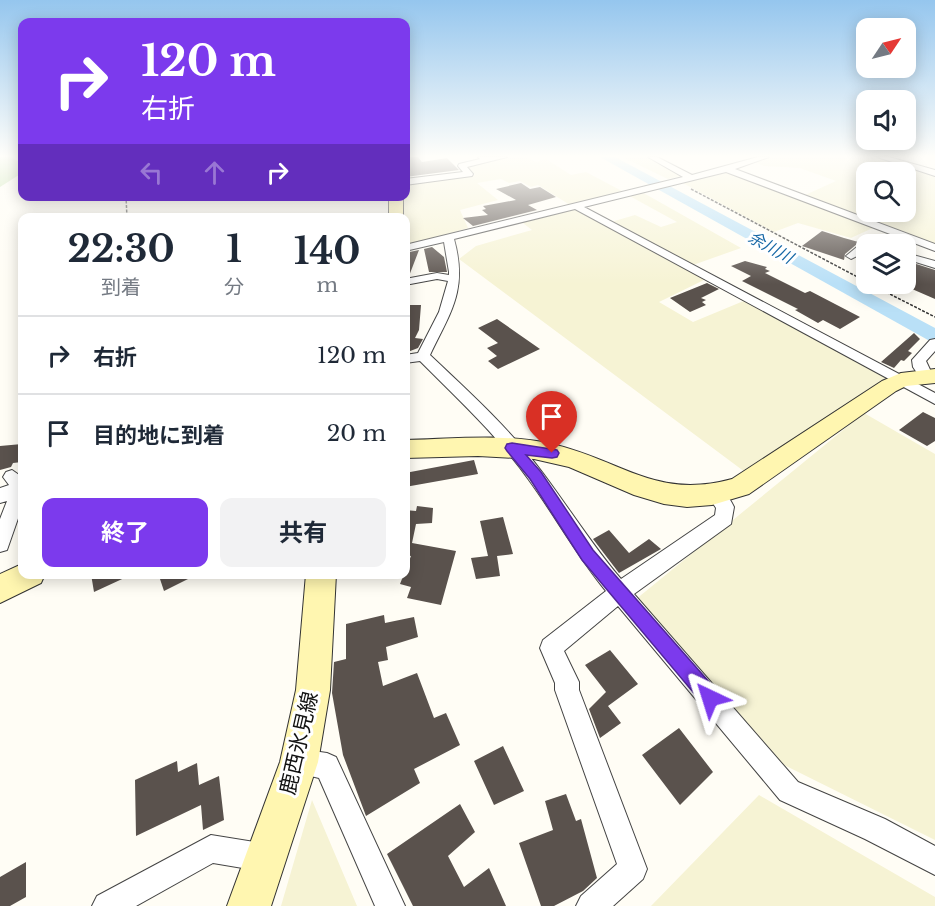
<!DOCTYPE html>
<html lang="ja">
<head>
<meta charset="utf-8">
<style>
	:root { --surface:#fff; --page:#f2f2f3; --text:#1f2937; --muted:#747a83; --line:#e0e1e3; --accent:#7c3aed }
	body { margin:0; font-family:"Libre Baskerville","Noto Sans JP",serif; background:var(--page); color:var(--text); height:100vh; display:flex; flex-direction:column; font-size:22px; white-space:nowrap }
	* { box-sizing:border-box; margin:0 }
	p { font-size:20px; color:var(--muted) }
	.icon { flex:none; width:33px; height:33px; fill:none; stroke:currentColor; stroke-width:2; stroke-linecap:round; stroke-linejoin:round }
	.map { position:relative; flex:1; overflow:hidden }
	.drawer { position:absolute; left:18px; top:213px; width:392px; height:366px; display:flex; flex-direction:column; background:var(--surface); border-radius:12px; box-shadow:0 3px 15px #0003 }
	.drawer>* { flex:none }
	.top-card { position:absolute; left:18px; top:18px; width:392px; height:183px; border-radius:12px; box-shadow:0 3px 15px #0003; background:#7c3aed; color:#fff; overflow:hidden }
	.needle { width:39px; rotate:55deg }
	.controls { position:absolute; left:856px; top:18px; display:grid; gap:12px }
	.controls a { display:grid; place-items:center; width:60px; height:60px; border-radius:12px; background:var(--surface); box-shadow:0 3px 15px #0003; font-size:30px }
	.pin { position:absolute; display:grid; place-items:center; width:51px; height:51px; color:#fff; margin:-62px -26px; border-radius:50% 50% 50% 0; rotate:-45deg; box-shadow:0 0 6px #0007 }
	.pin .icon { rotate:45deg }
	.me { position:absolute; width:66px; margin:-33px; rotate:319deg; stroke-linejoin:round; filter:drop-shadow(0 0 4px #0008) }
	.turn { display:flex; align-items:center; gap:21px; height:126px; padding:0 24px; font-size:27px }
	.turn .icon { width:78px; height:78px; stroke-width:2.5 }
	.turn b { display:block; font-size:42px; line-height:51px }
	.lanes { display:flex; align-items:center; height:57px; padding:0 24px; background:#0003; justify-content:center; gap:30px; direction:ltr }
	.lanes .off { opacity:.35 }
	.eta { display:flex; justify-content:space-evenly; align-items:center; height:102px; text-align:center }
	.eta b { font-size:36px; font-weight:700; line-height:42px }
	.button { display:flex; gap:12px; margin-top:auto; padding:12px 24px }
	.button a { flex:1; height:69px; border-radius:12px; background:var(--accent); color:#fff; font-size:24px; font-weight:700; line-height:69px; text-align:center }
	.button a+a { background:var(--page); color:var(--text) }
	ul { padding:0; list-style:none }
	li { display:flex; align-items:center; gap:18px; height:78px; padding:0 24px; border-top:2px solid var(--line) }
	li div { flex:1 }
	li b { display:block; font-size:22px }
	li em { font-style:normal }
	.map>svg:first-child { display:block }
</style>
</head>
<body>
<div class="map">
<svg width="935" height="906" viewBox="0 0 935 906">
	<rect width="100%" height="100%" fill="#fffdf5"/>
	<path fill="#f6f3d4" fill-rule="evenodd" d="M510,157H526L536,162L546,159L571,175L586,172L622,191L570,205L538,185L531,187L520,181L509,183L501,179L477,183L498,200L460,210L468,228L405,247V218H401V197L405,196V183L475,175L468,166Z
		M622,157H649L682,176L668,179Z
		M772,157H877L935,175V247L803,196L836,181L800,168L764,166L754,162ZM867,172H906V212H867Z
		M728,170L875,227L851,238L798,223L774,232L679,181Z
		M640,191L741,248L693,265L611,222L635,215L661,227L677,222L626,194Z
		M575,208L706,279L659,302L693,322L746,300L887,377L753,478L459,259L476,246L532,230L519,220Z
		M864,413L935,454V840L776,761L635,600Z
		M759,795L935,897V906H651Z
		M312,800L357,906H281Z"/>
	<path fill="#b9dc9c" d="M0,157H11L22,164V173L0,187Z"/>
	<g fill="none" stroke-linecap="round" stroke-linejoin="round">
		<path fill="#b9e0f7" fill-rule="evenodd" d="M600,157H615L935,328V342L928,340Z"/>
	</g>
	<path fill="#5a524d" d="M405,157H418L422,162L447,158L459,170L405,177Z
		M521,183L530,189L540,187L556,197L528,205L537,210L473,226L463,218L488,215L482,210L486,209L483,206L516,200L496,189Z
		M822,231L844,238L862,243L857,244L845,254L844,260L802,246Z
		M432,247L444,257L447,272H429L424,249Z
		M419,250L409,276L405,277V253Z
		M745,261L767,267L765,269L770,271L765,273L805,293L810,291L860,317L840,329L823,320L818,323L795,310L798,309L742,281L751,276L731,266Z
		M913,263L935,270V299L912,289L906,291V270Z
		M707,283L719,289L701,298L706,300L702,302L706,305L690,312L670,298Z
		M405,305H421L419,330L415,338L423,339L418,348L405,353Z
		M497,319L540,349L498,369L488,361L497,356L487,348L498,343L478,328Z
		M914,333L920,339L908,351L912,353L904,361L901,360L894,368L881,362Z
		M923,412L935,418V441L927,446L899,430Z
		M22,444V462L13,463L11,467L0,470V446Z
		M474,460L478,474L405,487V473Z
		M417,506L433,508L432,523L416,524L412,543L456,551L441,605L407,598L411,587L400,584L411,556L405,555V510L416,511Z
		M503,517L513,554L497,556L500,576L476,579L471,558L488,556L480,521Z
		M609,530L629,553L649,539L661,549L619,573L593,539Z
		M91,574H133L94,592Z
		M169,574H198L164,591L160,579Z
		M384,615L385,623L414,617L418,637L386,647L388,660L378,662L383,686L417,673L434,718L446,713L460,745L414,769L420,783L366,816L343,755L332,693L334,662L346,659V624Z
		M610,650L638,684L608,706L621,723L600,738L589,709L606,692L585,665Z
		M679,728L713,772L680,805L642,755Z
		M503,746L524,791L494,805L474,761Z
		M177,761L178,772L197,763L199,785L219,776L224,820L203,830L201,805L136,836L135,780Z
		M566,794L576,821L581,819L597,878L583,891L554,906H541L519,843L553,830L545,801Z
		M460,804L475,832L448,856L464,887L489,868L506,906H413L387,854Z
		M26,862V897L10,906H0V877Z"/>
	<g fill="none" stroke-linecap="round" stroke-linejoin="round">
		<defs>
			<path id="street" d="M478,157H507L467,167L473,174L472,176L405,185V179L463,172L458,166L459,164L480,159Z
				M648,157H657L692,175L758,157H769L735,169L935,244V251L726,172L584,207L935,393V404L575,209L454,239C468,290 451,311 430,355C469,392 510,429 542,472C569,508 592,545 621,579L715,515L716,508L708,496L711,491C723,487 729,497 734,507L731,524L634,594L798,782L885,819L935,846V875L865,839L780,800L618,606L564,651L579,682V690L647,869L643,879L613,906H576L581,896L617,864L555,690V683L540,648L543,640L606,591C577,556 556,517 529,480C498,436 458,399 420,361L405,363V355L418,353L439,312L448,281L437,279L405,285V279L437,273L449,275V272L444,242L405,251V245L683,177Z
				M877,157H889L935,170V176Z
				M867,245V251L851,259L846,256L858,246Z
				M906,253L935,261V268L906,259Z
				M935,339V351L926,361L933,376L926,381L921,379L913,367L912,360L930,340Z
				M12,470L22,477V507L7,550L0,552V519L7,501L0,503V488L9,485L3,477L6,472Z
				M299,749L327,753L336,757L405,906H375L319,778L290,771L286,762L290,753Z
				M211,835L267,844L277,848L281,858L277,868L267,872L213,863L136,906H92L97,896Z"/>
			<path id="secondary" d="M389,196H403V218H389Z
				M935,369V383L906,386L896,391L749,494L712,505L687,507L664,504L634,495L569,467L534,459L478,456L405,458V440C453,439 504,433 552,444C622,460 655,500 732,479L882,381L901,373Z
				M22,564V574H45L41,583L0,603V574Z
				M306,574H336L330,690L318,762L271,906H227L280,762L296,690Z"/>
		</defs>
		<use href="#street" stroke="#444" stroke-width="2"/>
		<use href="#secondary" stroke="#333" stroke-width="2"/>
		<path stroke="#333" stroke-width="1.5" stroke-dasharray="3 1.5" stroke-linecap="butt" d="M691,189L867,282
			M126,196L127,218
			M126,199L144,196
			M870,284L935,317"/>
		<use href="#street" fill="#fff" fill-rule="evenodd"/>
		<use href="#secondary" fill="#fff6b0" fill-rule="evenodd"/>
	</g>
	<linearGradient id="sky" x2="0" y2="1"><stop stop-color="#95c6ee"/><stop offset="0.55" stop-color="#fffefa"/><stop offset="1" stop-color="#fffefa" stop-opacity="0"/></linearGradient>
	<rect width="935" height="284" fill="url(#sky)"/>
	<path fill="#7c3aed" stroke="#51269a" stroke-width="1.5" d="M512,443L557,450L559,453L557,457L552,458L526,455L541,472L593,550L717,691L720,698L717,704L710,707L703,704L582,560L530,479L507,451L505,448L507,444Z"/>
	<g text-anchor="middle" stroke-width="6" stroke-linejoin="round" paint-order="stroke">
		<g font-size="16" font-style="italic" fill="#1768a6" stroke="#fff">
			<text transform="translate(771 247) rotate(29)" y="6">余川川</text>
		</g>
		<g font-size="21" fill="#111" stroke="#fff">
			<text transform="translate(299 743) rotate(-77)" y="7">鹿西氷見線</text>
		</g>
	</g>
</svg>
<div class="controls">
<a><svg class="needle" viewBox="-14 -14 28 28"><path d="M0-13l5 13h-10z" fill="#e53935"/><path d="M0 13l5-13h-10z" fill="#747a83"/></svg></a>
<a><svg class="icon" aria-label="sound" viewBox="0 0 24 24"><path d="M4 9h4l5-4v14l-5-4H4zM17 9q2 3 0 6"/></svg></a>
<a><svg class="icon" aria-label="search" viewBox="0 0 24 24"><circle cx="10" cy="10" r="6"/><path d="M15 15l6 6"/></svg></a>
<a><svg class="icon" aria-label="layers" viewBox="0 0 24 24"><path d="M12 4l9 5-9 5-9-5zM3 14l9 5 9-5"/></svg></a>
</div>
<div class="pin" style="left:552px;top:453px;background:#d93025"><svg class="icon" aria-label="arrive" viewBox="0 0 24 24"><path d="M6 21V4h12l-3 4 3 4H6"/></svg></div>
<svg class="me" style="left:710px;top:698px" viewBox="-20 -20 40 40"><path d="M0-17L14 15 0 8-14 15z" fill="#7c3aed" stroke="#fff" stroke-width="4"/></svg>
<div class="top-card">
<div class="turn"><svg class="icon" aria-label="right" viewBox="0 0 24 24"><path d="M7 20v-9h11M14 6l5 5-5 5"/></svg><div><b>120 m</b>右折</div></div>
<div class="lanes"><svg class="icon off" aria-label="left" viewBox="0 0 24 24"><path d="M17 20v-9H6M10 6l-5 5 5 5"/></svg><svg class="icon off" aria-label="ahead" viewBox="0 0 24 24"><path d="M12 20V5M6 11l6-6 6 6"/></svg><svg class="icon" aria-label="right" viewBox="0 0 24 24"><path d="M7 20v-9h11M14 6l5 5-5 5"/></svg></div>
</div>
<section class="drawer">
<div class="eta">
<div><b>22:30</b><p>到着</p></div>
<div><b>1</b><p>分</p></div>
<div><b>140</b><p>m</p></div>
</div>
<ul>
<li><svg class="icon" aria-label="right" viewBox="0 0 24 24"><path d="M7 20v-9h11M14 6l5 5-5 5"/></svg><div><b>右折</b></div><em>120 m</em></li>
<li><svg class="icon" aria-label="arrive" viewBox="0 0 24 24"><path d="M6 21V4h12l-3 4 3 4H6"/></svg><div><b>目的地に到着</b></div><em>20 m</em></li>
</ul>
<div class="button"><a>終了</a><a>共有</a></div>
</section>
</div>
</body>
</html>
